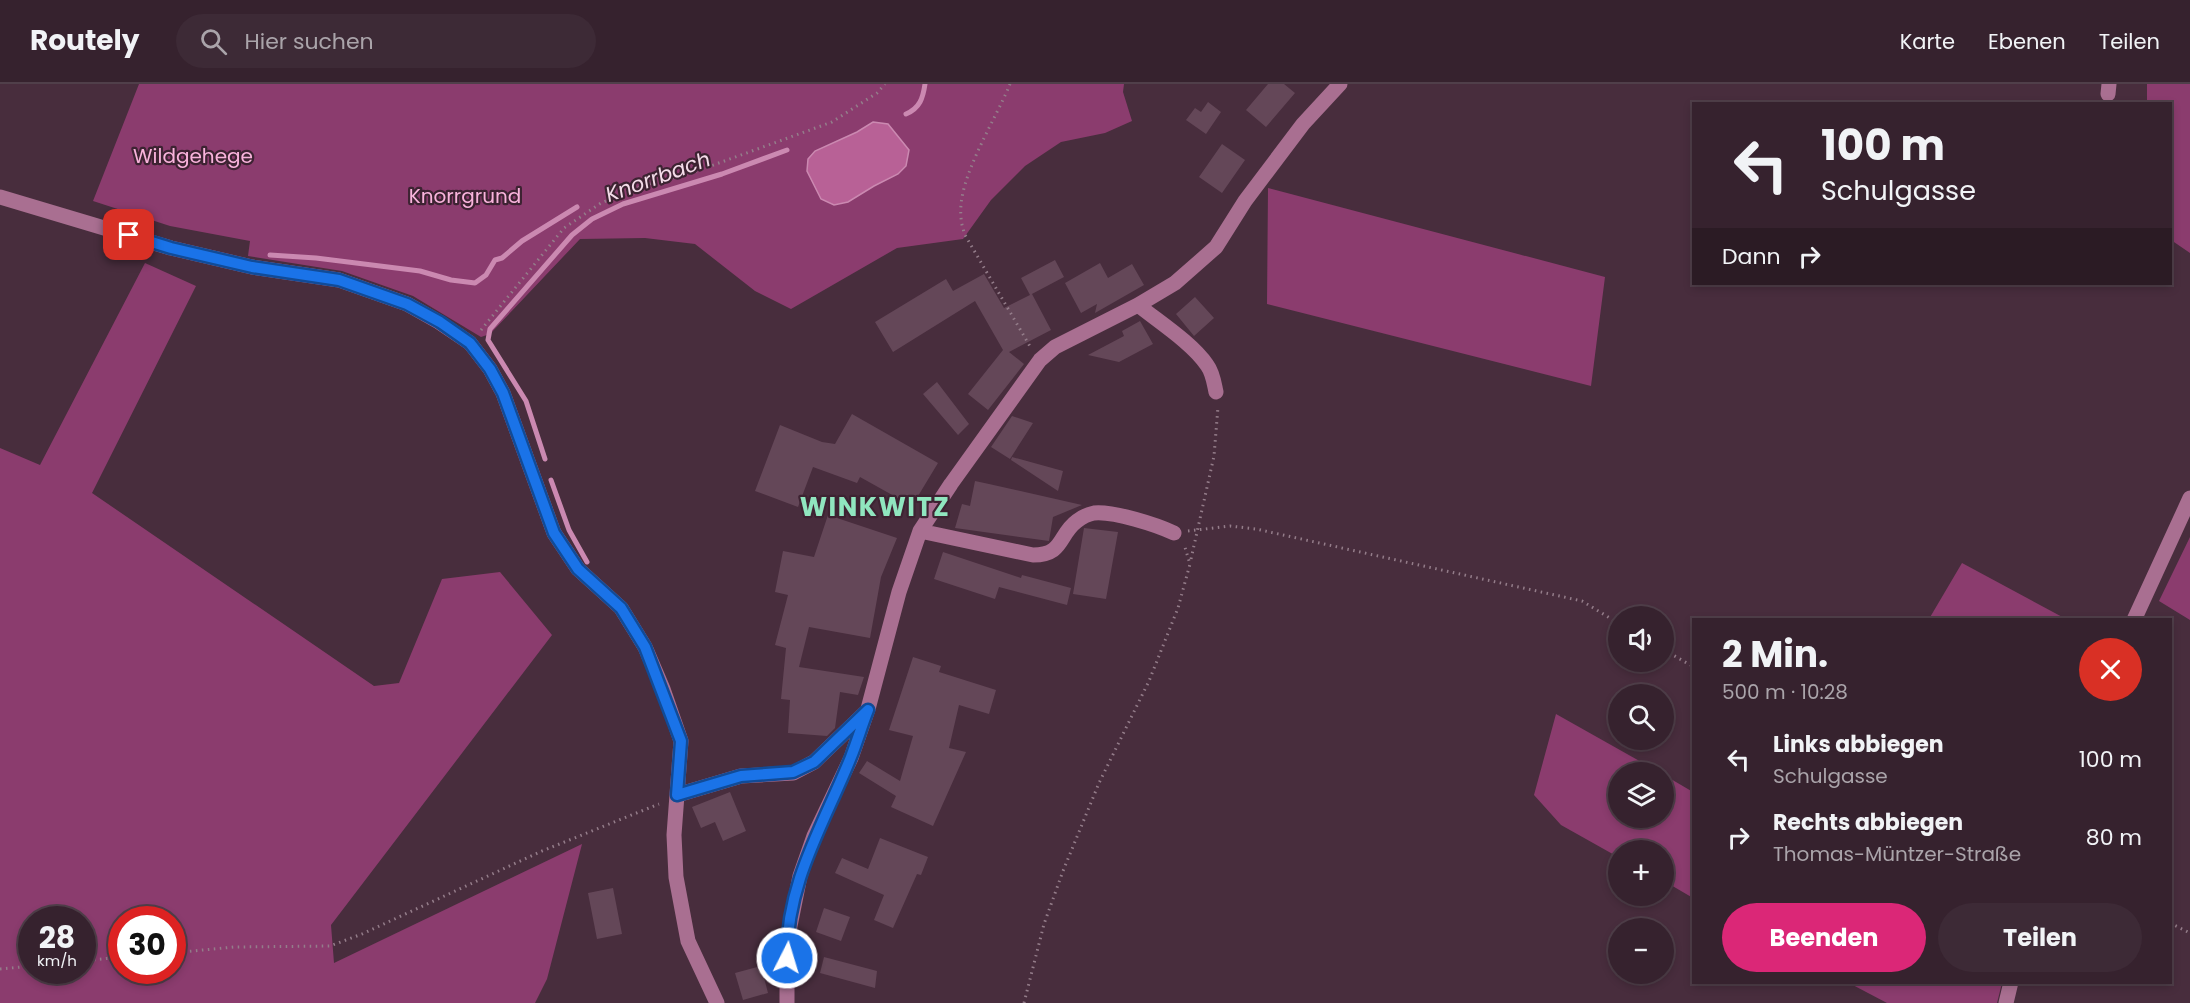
<!DOCTYPE html>
<html lang="de">
<head>
<meta charset="utf-8">
<style>
	:root { --surface:#36222e; --page:#3d2a36; --text:#f1f3f6; --muted:#aaa4aa; --line:#503f4a; --accent:#db2777 }
	body { margin:0; font-family:Poppins,sans-serif; background:var(--page); color:var(--text); height:100vh; display:flex; flex-direction:column; font-size:22px; white-space:nowrap }
	* { box-sizing:border-box; margin:0 }
	p { font-size:20px; color:var(--muted) }
	.icon { flex:none; width:33px; height:33px; fill:none; stroke:currentColor; stroke-width:2; stroke-linecap:round; stroke-linejoin:round }
	.map { position:relative; flex:1; overflow:hidden }
	.panel { position:absolute; left:1692px; top:534px; width:480px; height:366px; display:flex; flex-direction:column; background:var(--surface); border-radius:0px; box-shadow:0 3px 9px #0003,0 0 0 2px var(--line) }
	.panel>* { flex:none }
	.guide { position:absolute; left:1692px; top:18px; width:480px; height:183px; border-radius:0px; box-shadow:0 3px 9px #0003,0 0 0 2px var(--line); background:#36222e; color:var(--text); overflow:hidden }
	.tools { position:absolute; left:1608px; top:522px; display:grid; gap:12px }
	.tools a { display:grid; place-items:center; width:66px; height:66px; border-radius:50%; background:var(--surface); box-shadow:0 3px 9px #0003,0 0 0 2px var(--line); font-size:30px }
	.speed { position:absolute; left:18px; top:822px; display:flex; gap:12px; font-size:30px; font-weight:700; text-align:center }
	.speed>* { display:grid; place-content:center; width:78px; height:78px; border-radius:50%; background:var(--surface); box-shadow:0 3px 9px #0003,0 0 0 2px var(--line); line-height:1 }
	.speed small { font-size:15px; font-weight:400 }
	.speed .limit { border:9px solid #d22; background:#fff; color:#111 }
	.pin { position:absolute; display:grid; place-items:center; width:51px; height:51px; color:#fff; margin:-26px; border-radius:12px; box-shadow:0 3px 9px #0006 }
	.me { position:absolute; width:66px; margin:-33px; rotate:5deg; stroke-linejoin:round; filter:drop-shadow(0 0 4px #0008) }
	.turn { display:flex; align-items:center; gap:21px; height:126px; padding:0 30px; font-size:27px }
	.turn .icon { width:78px; height:78px; stroke-width:2.5 }
	.turn b { display:block; font-size:42px; line-height:51px }
	.then { display:flex; align-items:center; height:57px; padding:0 30px; background:#0003; gap:12px; font-size:22px }
	.round { display:grid; place-items:center; flex:none; width:63px; height:63px; border-radius:32px; background:var(--page) }
	.head { display:flex; align-items:center; justify-content:space-between; height:102px; padding:0 30px }
	h1 { font-size:36px; font-weight:700; line-height:45px }
	.primary-button { display:flex; gap:12px; margin-top:auto; padding:12px 30px }
	.primary-button a { flex:1; height:69px; border-radius:36px; background:var(--accent); color:#fff; font-size:24px; font-weight:700; line-height:69px; text-align:center }
	.primary-button a+a { background:var(--page); color:var(--text) }
	ul { padding:0; list-style:none }
	li { display:flex; align-items:center; gap:18px; height:78px; padding:0 30px }
	li div { flex:1 }
	li b { display:block; font-size:22px }
	li em { font-style:normal }
	header { display:flex; align-items:center; gap:36px; box-sizing:border-box; height:84px; padding:0 30px; background:var(--surface); border-bottom:2px solid var(--line) }
	header strong { font-size:28px }
	nav { display:flex; gap:33px; margin-inline-start:auto; font-size:21px }
	.search { width:420px; height:54px; background:var(--page); display:flex; align-items:center; gap:15px; box-sizing:border-box; padding:0 21px; border-radius:33px; color:var(--muted); font-size:22px }
	.map>svg:first-child { display:block }
</style>
</head>
<body>
<header>
<strong>Routely</strong>
<div class="search"><svg class="icon" aria-label="search" viewBox="0 0 24 24"><circle cx="10" cy="10" r="6"/><path d="M15 15l6 6"/></svg>Hier suchen</div>
<nav><a>Karte</a><a>Ebenen</a><a>Teilen</a></nav>
</header>
<div class="map">
<svg width="2190" height="919" viewBox="0 0 2190 919">
	<rect width="100%" height="100%" fill="#482d3d"/>
	<path fill="#8b3c6e" fill-rule="evenodd" d="M139,0H1124L1123,8L1132,37L1105,49L1061,58L1025,82L991,116L963,155L897,164L791,225L755,207L695,160L645,154L580,155L490,250L481,253L413,212L342,187L248,172L250,157L170,142L93,117Z
		M2147,0H2190V169L2171,156L2170,20L2128,19V17L2147,19Z
		M1268,104L1605,193L1591,302L1267,220Z
		M145,179L196,202L92,409L374,602L399,599L442,495L500,488L552,551L331,841L334,879L582,760L547,895L535,919H0V364L40,381ZM32,836H82V886H32ZM122,836H172V886H122Z
		M2190,453V536L2159,517Z
		M1962,479L2066,535H1929Z
		M1556,630L1659,688H1618V734H1664V691L1693,708V814L1664,797V766H1618V773L1561,741L1534,711Z
		M1849,899H2002L1997,919H1887Z"/>
	<path fill="#b86196" stroke="#cb89b1" stroke-width="1.5" d="M873,38L888,40L909,66L906,82L898,90L874,102L848,118L834,121L821,115L807,87L808,75L815,67L857,48Z"/>
	<g fill="none" stroke-linecap="round" stroke-linejoin="round">
		<path stroke="#cb89b1" stroke-width="5" d="M906,30C920,24 923,14 925,0
			M270,171L316,174L420,187L451,196L475,199L486,191L495,176L502,174L522,157L577,123
			M545,375L526,317L488,256L490,245L572,151L592,135L623,120L722,90L787,66
			M551,396L569,446L587,478"/>
	</g>
	<path fill="#644758" d="M1268,0H1284L1295,9L1266,43L1246,26Z
		M1208,18L1221,28L1206,50L1186,36L1195,24L1201,28Z
		M1222,60L1245,76L1222,109L1199,93Z
		M1055,176L1064,193L1030,211L1021,194Z
		M1100,179L1108,194L1132,180L1144,201L1095,229L1097,220L1081,229L1065,199Z
		M984,190L1004,224L1032,210L1051,246L1009,268L1024,280L988,326L968,310L1003,266L975,217L893,268L875,238L946,195L953,207Z
		M1195,213L1214,234L1194,252L1176,230Z
		M1140,237L1153,260L1119,278L1088,271L1124,252L1122,247Z
		M937,298L969,340L958,351L923,310Z
		M852,330L938,379L912,422L860,393L857,399L813,383L798,423L755,407L780,341L822,358L835,360Z
		M1012,332L1033,339L1010,375L991,363Z
		M1012,373L1063,387L1058,407L1011,376Z
		M975,397L989,400L1082,421L1053,433L1049,457L955,444L962,420L970,422Z
		M828,431L897,454L881,493L870,554L809,543L799,583L864,593L858,611L840,608L835,644L827,652L788,649L790,616L781,615L786,564L775,561L788,511L775,508L783,467L814,473Z
		M1084,444L1118,448L1106,515L1073,510Z
		M943,468L1021,494L1022,491L1071,504L1067,521L999,503L995,515L934,495Z
		M913,573L941,582L939,588L996,606L989,630L959,621L949,664L966,668L933,742L891,723L896,712L859,689L867,677L900,697L913,652L889,646Z
		M730,708L746,747L723,757L715,738L701,744L692,723Z
		M880,754L928,773L921,791L917,790L893,844L874,836L884,811L835,789L842,774L868,785Z
		M613,804L622,850L597,855L588,809Z
		M824,824L850,833L841,857L816,848Z
		M824,873L877,887L875,904L820,889Z
		M761,882L768,909L743,916L735,889Z"/>
	<g fill="none" stroke-linecap="round" stroke-linejoin="round">
		<path stroke="#947d8a" stroke-width="3" stroke-dasharray="1.5 4.5" stroke-linecap="butt" d="M1010,0C996,35 957,95 961,132C961,139 963,145 965,151L1031,264
			M481,246L564,144L601,119L645,101L694,88L832,38L877,9L885,0
			M1188,447L1230,442L1256,445L1582,517L1618,539
			M1191,475L1214,372L1218,323
			M1664,566L1694,583
			M2170,839L2190,849
			M172,869L234,863L330,862L362,850L542,767L659,720
			M82,877L122,873
			M0,885L32,882
			M1024,919L1044,840L1063,787L1099,699L1149,597L1178,524L1190,480L1184,460"/>
		<path stroke="#a96f91" stroke-width="15" d="M2108,10L2109,0
			M0,113L171,164L252,183L339,196L407,220L439,238L470,259L490,285L503,309L554,449L578,485L621,524L645,563L663,605L681,657L674,751L676,793L688,857L717,919
			M1138,221C1159,238 1192,259 1207,281C1213,289 1214,299 1216,308
			M920,447L1033,471C1064,471 1058,451 1077,437C1081,434 1089,430 1094,429C1114,427 1157,441 1174,449
			M2134,536L2190,414
			M677,711L741,692L793,689L814,678L866,628
			M787,919V857L800,792L814,752L851,674L868,625L899,508L920,447L951,400L1040,276L1055,263L1138,221L1175,199L1216,163L1245,117L1303,40L1340,0
			M2006,919L2011,898"/>
	</g>
	<g fill="none" stroke-linecap="round" stroke-linejoin="round">
		<defs>
			<path id="route" d="M129,151L171,164L252,183L339,196L407,220L440,238L470,259L490,285L503,309L554,449L578,485L621,524L645,563L681,657L677,711L741,692L793,688L814,678L868,626C862,641 857,658 851,673C824,740 786,799 787,874"/>
		</defs>
		<use href="#route" stroke="#114b97" stroke-width="15"/>
		<use href="#route" stroke="#1a73e8" stroke-width="10"/>
	</g>
	<g text-anchor="middle" stroke-width="4.5" stroke-linejoin="round" paint-order="stroke">
		<g font-size="20" fill="#f9b3dc" stroke="#3d2332">
			<text x="193" y="79">Wildgehege</text>
			<text x="465" y="119">Knorrgrund</text>
		</g>
		<g font-size="21" font-style="italic" fill="#f4dce9" stroke="#3d2332">
			<text transform="translate(658 93) rotate(-20)" y="7">Knorrbach</text>
		</g>
		<g font-size="26" font-weight="bold" letter-spacing="1.5" fill="#90e6bf" stroke="#3d2332">
			<text x="875" y="432">WINKWITZ</text>
		</g>
	</g>
</svg>
<div class="tools">
<a><svg class="icon" aria-label="sound" viewBox="0 0 24 24"><path d="M4 9h4l5-4v14l-5-4H4zM17 9q2 3 0 6"/></svg></a>
<a><svg class="icon" aria-label="search" viewBox="0 0 24 24"><circle cx="10" cy="10" r="6"/><path d="M15 15l6 6"/></svg></a>
<a><svg class="icon" aria-label="layers" viewBox="0 0 24 24"><path d="M12 4l9 5-9 5-9-5zM3 14l9 5 9-5"/></svg></a>
<a>+</a>
<a>−</a>
</div>
<div class="speed"><div>28<small>km/h</small></div><div class="limit">30</div></div>
<div class="pin" style="left:129px;top:151px;background:#d93025"><svg class="icon" aria-label="arrive" viewBox="0 0 24 24"><path d="M6 21V4h12l-3 4 3 4H6"/></svg></div>
<svg class="me" style="left:787px;top:874px" viewBox="-20 -20 40 40"><circle r="17" fill="#1a73e8" stroke="#fff" stroke-width="3"/><path d="M0-11L8 9 0 5-8 9z" fill="#fff"/></svg>
<div class="guide">
<div class="turn"><svg class="icon" aria-label="left" viewBox="0 0 24 24"><path d="M17 20v-9H6M10 6l-5 5 5 5"/></svg><div><b>100 m</b>Schulgasse</div></div>
<div class="then">Dann<svg class="icon" aria-label="right" viewBox="0 0 24 24"><path d="M7 20v-9h11M14 6l5 5-5 5"/></svg></div>
</div>
<section class="panel">
<div class="head"><div><h1>2 Min.</h1><p>500 m · 10:28</p></div><a class="round" style="background:#d93025;color:#fff"><svg class="icon" aria-label="close" viewBox="0 0 24 24"><path d="M6 6l12 12M18 6L6 18"/></svg></a></div>
<ul>
<li><svg class="icon" aria-label="left" viewBox="0 0 24 24"><path d="M17 20v-9H6M10 6l-5 5 5 5"/></svg><div><b>Links abbiegen</b><p>Schulgasse</p></div><em>100 m</em></li>
<li><svg class="icon" aria-label="right" viewBox="0 0 24 24"><path d="M7 20v-9h11M14 6l5 5-5 5"/></svg><div><b>Rechts abbiegen</b><p>Thomas-Müntzer-Straße</p></div><em>80 m</em></li>
</ul>
<div class="primary-button"><a>Beenden</a><a>Teilen</a></div>
</section>
</div>
</body>
</html>
